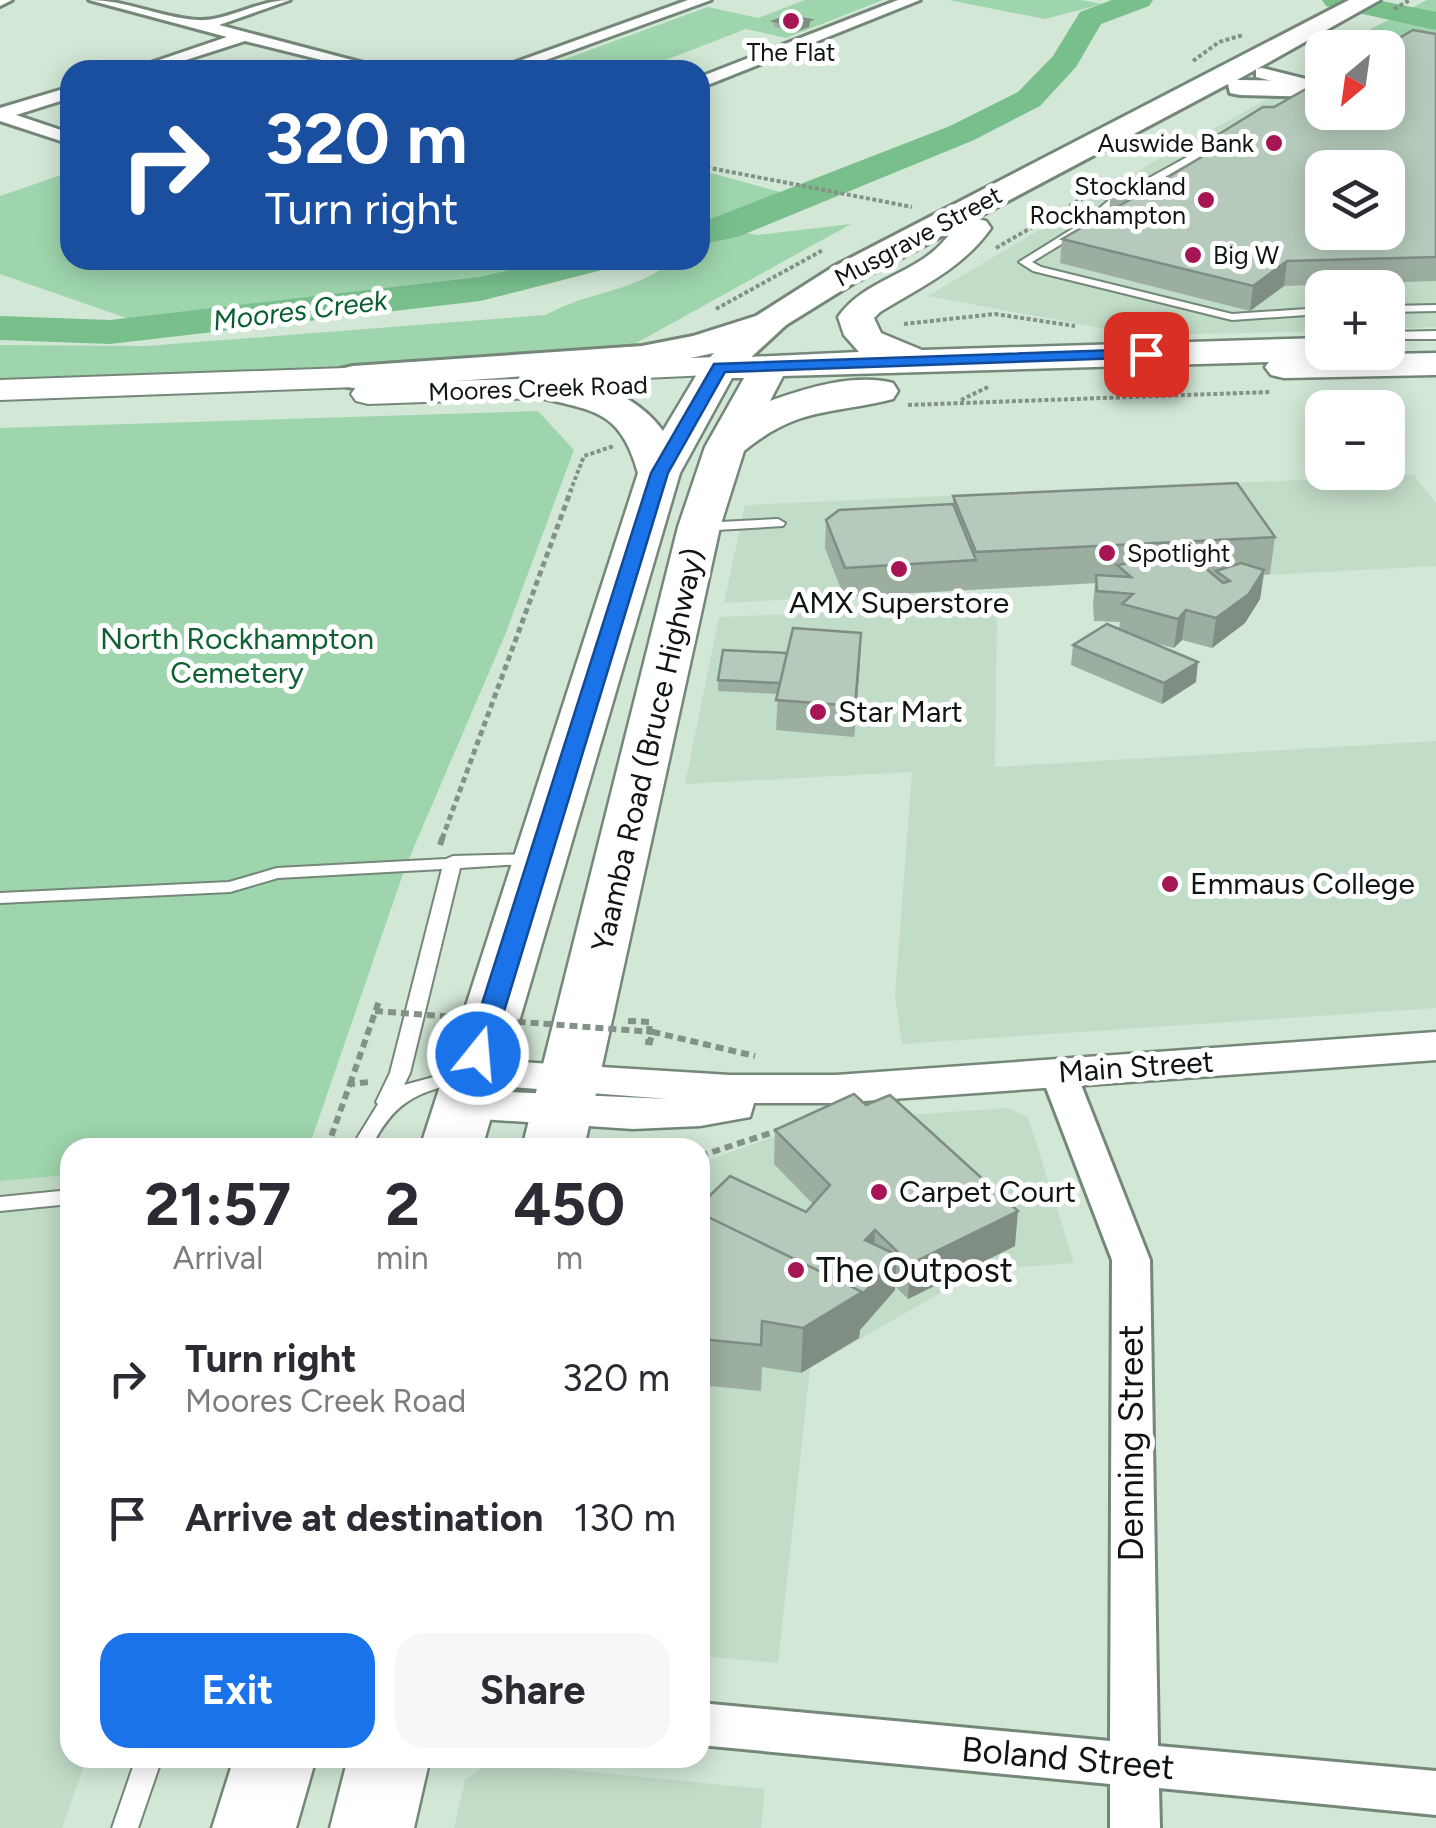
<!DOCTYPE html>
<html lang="en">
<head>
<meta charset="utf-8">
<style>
	:root { --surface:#fff; --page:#f7f7f7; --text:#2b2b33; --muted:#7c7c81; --accent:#1a73e8 }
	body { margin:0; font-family:Figtree,sans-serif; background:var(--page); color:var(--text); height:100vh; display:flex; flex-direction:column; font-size:38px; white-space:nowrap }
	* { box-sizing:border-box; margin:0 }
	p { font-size:32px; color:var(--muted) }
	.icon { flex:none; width:55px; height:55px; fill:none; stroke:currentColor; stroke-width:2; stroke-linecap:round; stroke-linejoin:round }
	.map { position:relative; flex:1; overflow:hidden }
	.panel { position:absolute; left:60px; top:1138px; width:650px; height:630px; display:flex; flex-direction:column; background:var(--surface); border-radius:30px; box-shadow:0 5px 25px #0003 }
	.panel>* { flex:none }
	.guide { position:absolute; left:60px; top:60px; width:650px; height:210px; border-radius:30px; box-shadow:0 5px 25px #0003; background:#1a4fa0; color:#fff; overflow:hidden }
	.needle { width:65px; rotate:209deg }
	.fabs { position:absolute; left:1305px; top:30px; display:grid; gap:20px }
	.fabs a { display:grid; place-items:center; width:100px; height:100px; border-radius:20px; background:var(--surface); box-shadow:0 5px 25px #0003; font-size:50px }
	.pin { position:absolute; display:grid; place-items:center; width:85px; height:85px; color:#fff; margin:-42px; border-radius:20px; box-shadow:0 5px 15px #0006 }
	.me { position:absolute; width:110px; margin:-55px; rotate:17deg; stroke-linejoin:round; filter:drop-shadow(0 0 8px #0008) }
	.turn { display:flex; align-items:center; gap:35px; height:210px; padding:0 40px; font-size:45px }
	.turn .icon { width:130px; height:130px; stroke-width:2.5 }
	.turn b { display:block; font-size:70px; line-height:85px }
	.eta { display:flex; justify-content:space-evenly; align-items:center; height:170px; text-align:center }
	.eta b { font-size:60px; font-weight:700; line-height:70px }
	.button { display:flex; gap:20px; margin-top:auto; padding:20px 40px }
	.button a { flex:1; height:115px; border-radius:30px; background:var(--accent); color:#fff; font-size:40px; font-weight:700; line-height:115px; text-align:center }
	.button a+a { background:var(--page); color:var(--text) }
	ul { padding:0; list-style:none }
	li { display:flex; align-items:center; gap:30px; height:140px; padding:0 40px }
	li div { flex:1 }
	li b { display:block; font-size:38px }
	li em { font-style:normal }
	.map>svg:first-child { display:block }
</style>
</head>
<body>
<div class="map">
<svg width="1436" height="1828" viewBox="0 0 1436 1828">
	<rect width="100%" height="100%" fill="#d2e7d6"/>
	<path fill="#c1dcc7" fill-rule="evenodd" d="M1377,39L1436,43V327L1388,329V288H1322V331L1291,332L1139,335L928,296L1162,157L1322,69V112H1388V48L1362,47ZM1322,168H1388V232H1322Z
		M1414,475L1436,504V566L724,603L745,505Z
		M978,607L997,612L995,767L1436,741V1008L902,1044L895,996L912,772L685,784L719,617Z
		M1008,1108L1028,1117L1074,1263L980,1270L810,1368L778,1663L700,1656V1163L818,1121Z
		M70,1175V1758H87L62,1828H0V1181Z
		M491,1762L765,1789L761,1828H454L465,1780Z"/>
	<path fill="#9ed5ac" d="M805,0H883L786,38L746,29L650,66L664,70H535L708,7L758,18Z
		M949,0H1081L1102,4L1045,19Z
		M1427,0H1436V41L1367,31Z
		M700,170L802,198L729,229L757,235L851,224L611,357L0,379V345L146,346L546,315C588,291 637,292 673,260H700V240L718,231L700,234Z
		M70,172V260H597L480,289L152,327L0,274V196Z
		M538,411L574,450L505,635L405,868L309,1147L70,1148V1175L0,1181V428Z"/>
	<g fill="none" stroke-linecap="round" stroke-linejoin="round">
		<path fill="#78bf8c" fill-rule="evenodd" d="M1112,0H1153L1149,6L1101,24L1076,67L1040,106L974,140L740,236L700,245V223L950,126L1018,92L1053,56L1080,12Z
			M1322,0H1377L1436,12V30L1326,6Z
			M551,260H616L610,268L480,301L110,344L0,340V316L110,320L480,277Z"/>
		<defs>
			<path id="service" d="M1229,134L1234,137L1232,139L1117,204L1093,225L1032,262L1041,267L1232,314L1322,308V314L1232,320L1033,271L1019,262L1085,221L1109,200Z
				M1436,305V311L1388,312V306Z
				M1436,331V339H1388V332Z
				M778,519L785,523L783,526L700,531L693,527L700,523Z
				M533,854L541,859L539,863L460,868L410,1073L404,1085L463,1069L473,1075L470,1079C419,1093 396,1097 371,1148H351L378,1104L376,1102L390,1073L442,869L278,878L230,892L0,903V893L229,882L277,868L446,859L453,856Z
				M70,1190V1204L0,1211V1197Z
				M136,1758H162L138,1828H112Z"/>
			<path id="minor" d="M0,0H12L0,6Z
				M89,0C127,0 161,18 198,20C225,22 258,0 290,0L219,25L390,70H362L245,41L155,70H130L227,37Z
				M688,0H711L518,70H494Z
				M898,0H920L700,88V77Z
				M1262,68L1322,83V93L1256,77V69Z
				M70,87V98L16,115L70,133V144L0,121V108Z
				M1058,1061L1071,1064L1076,1072L1150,1260L1158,1746L1436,1771V1815L1159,1788L1160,1828H1110V1784L700,1745V1703L1110,1741L1112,1260L1040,1072L1045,1064Z"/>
			<path id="tertiary" d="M1436,1032V1060L836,1103H754L750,1117L700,1126L633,1129L464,1118L448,1114L442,1104L448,1094L464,1090L669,1099L458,1083L451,1073L458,1063L473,1059L730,1075H836Z"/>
			<path id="secondary" d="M719,357L731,360L735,367L731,374L579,381L583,387L578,394L566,397L368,404L356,401L351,394L356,387L0,400V380L401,366L413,369L417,376L413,382L521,379L517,373L521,366L533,363Z"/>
			<path id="primary" d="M1349,0H1380L1237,80L1322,81V97L1240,95L1230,93L1228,84L857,281L786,325L732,375H706L701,367L714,353L642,368L353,388L340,385L335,377L340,369L353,366L642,346L693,336L756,316L833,267Z"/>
			<path id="trunk" d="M974,218L986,221L991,228C963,268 921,287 880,312L874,318L881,333L922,350L1322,338V352L1337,355L1436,353V375L1284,378L1271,375L1265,367L1269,362L783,376L770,401C806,388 854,373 893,383L898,391L893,399C830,415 799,406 744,451L720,527L584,1148H522L678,527L705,447L744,378H732L680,473L482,1148H420L638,473C620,408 592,411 533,396L528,388L533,380C578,369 638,395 663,431L706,359L859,352L844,335L838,317C862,282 907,276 937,248C950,236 957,222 974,218Z
				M234,1758H316L296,1828H212Z
				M348,1758H430L414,1828H330Z"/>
		</defs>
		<use href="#service" stroke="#748778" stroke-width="4"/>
		<use href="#minor" stroke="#748778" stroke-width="6"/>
		<use href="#tertiary" stroke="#748778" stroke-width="5"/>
		<use href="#secondary" stroke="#748778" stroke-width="4"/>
		<use href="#primary" stroke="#748778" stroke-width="6"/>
		<use href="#trunk" stroke="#748778" stroke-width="5"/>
		<path stroke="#839286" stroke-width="4" stroke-dasharray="4 2.5" stroke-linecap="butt" d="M1394,9L1410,0
			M1193,61L1219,42L1243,35
			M700,166L912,207
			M996,248L1085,197
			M716,309L823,250
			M904,324L995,314L1075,326
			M961,400L990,386
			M908,405L1270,392
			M570,492L584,456L614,446"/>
		<path stroke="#839286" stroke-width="5" stroke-dasharray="6 4" stroke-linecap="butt" d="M442,839L571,490"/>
		<path stroke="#839286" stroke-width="6" stroke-dasharray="8 5" stroke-linecap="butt" d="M440,845L443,836
			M628,1021L650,1022L648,1045
			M649,1045L653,1032L755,1056
			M350,1084L379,1001
			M327,1148L350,1084L369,1082
			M700,1156L780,1130"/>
		<use href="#service" fill="#fff" fill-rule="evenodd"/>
		<use href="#minor" fill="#fff" fill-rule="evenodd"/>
		<use href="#tertiary" fill="#fff" fill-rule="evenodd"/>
		<use href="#secondary" fill="#fff" fill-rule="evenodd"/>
		<use href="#primary" fill="#fff" fill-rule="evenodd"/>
		<use href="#trunk" fill="#fff" fill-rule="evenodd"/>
		<path stroke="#839286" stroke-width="6" stroke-dasharray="8 5" stroke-linecap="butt" d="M375,1011L653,1032"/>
	</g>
	<path fill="#9caea0" d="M810,20L809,27L796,32L774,27V21Z
		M1436,34V281L1284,286L1250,311L1060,263L1062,239L1109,212L1111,189L1160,182L1209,153L1211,139L1274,107Z
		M953,496L1275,537L1270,574L1264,575L1260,599L1245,623L1212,648L1182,640L1174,648L1147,641L1196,682L1162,704L1071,665L1073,645L1119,629L1120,622L1094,621L1093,604L1095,583L844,597L825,548L826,520L953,504Z
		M860,662L854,737L776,730L778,694L718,691V680Z
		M775,1130L1015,1246L908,1299L895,1286V1290L860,1330L859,1338L801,1373L762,1367L761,1391L700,1385V1205L806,1212L813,1204L774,1164Z"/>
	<path fill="#7f8d82" d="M810,20L809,27L796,32V25Z
		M1287,261L1284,286L1250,311L1253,286Z
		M1264,570L1260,599L1245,623L1212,648L1216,618Z
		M1186,610L1182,640L1174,648L1178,619Z
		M861,633L860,662L854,737L855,706Z
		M1198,662L1196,682L1162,704L1164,683Z
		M1018,1211L1015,1246L908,1299L910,1264Z
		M875,1230L874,1264L865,1240Z
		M897,1255L895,1290L860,1330L859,1338L801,1373L803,1328Z"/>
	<path fill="#b5caba" stroke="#7f8d82" stroke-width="2.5" fill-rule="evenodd" d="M788,16L810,20L796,25L774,21Z
		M1413,30L1436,34V257L1287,261L1253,286L1062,239L1138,195L1111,189L1133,176L1160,182L1218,147L1211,139L1263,107H1274L1322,80V112H1388V48H1382ZM1322,168H1388V232H1322Z
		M562,65L583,70H548Z
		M1237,483L1275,537L976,552L953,496Z
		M953,504L976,560L845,568L826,520L839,510Z
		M1168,557L1177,564L1196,560L1223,583L1230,581L1216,571L1241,563L1264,570L1249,594L1216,618L1186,610L1178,619L1122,604L1133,594L1097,591L1096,575L1131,577L1117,565Z
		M1107,624L1198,662L1164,683L1073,645Z
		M793,628L861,633L855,706L776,700Z
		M723,650L787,653L780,683L718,680Z
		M854,1094L866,1105L890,1095L1018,1211L910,1264L875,1230L865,1240L897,1255L862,1295V1292L700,1213V1205L730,1176L806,1212L830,1185L775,1130Z
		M700,1213L862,1292L803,1328L762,1321L761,1345L700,1339Z"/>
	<path fill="#1a73e8" stroke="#114b97" stroke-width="2.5" d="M1146,349L1154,354L1152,357L725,372L668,473L491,1054L478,1062L470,1060L466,1054L651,473L714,364Z"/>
	<g fill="#a61655" stroke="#fff" stroke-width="4">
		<circle cx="791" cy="21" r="10"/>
		<circle cx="1274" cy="143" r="10"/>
		<circle cx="1206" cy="200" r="10"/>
		<circle cx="1193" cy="255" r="10"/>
		<circle cx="1107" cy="553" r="10"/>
		<circle cx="899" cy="569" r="10"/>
		<circle cx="818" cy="712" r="10"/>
		<circle cx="1170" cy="884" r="10"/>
		<circle cx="879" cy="1192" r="10"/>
		<circle cx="796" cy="1270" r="10"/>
	</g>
	<g text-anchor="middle" stroke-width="10" stroke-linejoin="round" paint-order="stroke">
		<g font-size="25" fill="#0f1610" stroke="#fff" text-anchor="end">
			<text x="791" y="61" text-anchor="middle">The Flat</text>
			<text x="1254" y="152">Auswide Bank</text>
			<text x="1186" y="195">Stockland<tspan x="1186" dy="29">Rockhampton</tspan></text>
			<text x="1213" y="264" text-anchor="start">Big W</text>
			<text x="1127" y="562" text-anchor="start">Spotlight</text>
		</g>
		<g font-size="25" fill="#0f1610" stroke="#fff">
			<text transform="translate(918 236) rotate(-28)" y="9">Musgrave Street</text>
			<text transform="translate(538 388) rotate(-2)" y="9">Moores Creek Road</text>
		</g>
		<g font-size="28" font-style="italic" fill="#095e2f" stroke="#fff">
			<text transform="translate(300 310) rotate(-7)" y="10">Moores Creek</text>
		</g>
		<g font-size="30" fill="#0f1610" stroke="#fff" text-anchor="start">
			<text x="899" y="613" text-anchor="middle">AMX Superstore</text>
			<text x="838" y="722">Star Mart</text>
			<text x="1190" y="894">Emmaus College</text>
			<text x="899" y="1202">Carpet Court</text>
		</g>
		<g font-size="30" fill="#0f6131" stroke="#fff">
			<text x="237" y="649">North Rockhampton<tspan x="237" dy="34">Cemetery</tspan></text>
		</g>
		<g font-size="30" fill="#0f1610" stroke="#fff">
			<text transform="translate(648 750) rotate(-77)" y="10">Yaamba Road (Bruce Highway)</text>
			<text transform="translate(1136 1067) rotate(-4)" y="10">Main Street</text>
		</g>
		<g font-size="35" fill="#0f1610" stroke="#fff" text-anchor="start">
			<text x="816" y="1282">The Outpost</text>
		</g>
		<g font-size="35" fill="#0f1610" stroke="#fff">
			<text transform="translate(1131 1443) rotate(-90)" y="12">Denning Street</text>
			<text transform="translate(1068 1758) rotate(5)" y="12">Boland Street</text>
		</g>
	</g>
</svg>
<div class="fabs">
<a><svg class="needle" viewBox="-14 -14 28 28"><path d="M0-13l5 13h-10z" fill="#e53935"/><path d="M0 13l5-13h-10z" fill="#7c7c81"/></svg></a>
<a><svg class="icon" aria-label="layers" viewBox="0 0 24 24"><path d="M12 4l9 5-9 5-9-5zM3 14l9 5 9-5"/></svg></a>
<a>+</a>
<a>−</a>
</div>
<div class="pin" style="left:1146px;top:354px;background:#d93025"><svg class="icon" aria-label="arrive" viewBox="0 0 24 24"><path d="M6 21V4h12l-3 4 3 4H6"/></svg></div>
<svg class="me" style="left:478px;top:1054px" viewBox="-20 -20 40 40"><circle r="17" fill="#1a73e8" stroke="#fff" stroke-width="3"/><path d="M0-11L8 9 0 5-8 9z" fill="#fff"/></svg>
<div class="guide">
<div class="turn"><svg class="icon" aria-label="right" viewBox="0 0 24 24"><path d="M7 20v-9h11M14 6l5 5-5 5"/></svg><div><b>320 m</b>Turn right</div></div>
</div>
<section class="panel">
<div class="eta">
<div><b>21:57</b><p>Arrival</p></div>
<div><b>2</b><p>min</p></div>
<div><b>450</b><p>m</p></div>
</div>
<ul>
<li><svg class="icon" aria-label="right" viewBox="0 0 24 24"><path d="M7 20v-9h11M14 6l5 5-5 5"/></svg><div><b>Turn right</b><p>Moores Creek Road</p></div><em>320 m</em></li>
<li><svg class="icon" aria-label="arrive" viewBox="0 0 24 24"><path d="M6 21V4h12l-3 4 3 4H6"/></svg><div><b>Arrive at destination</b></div><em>130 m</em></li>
</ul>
<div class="button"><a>Exit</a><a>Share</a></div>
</section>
</div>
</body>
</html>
